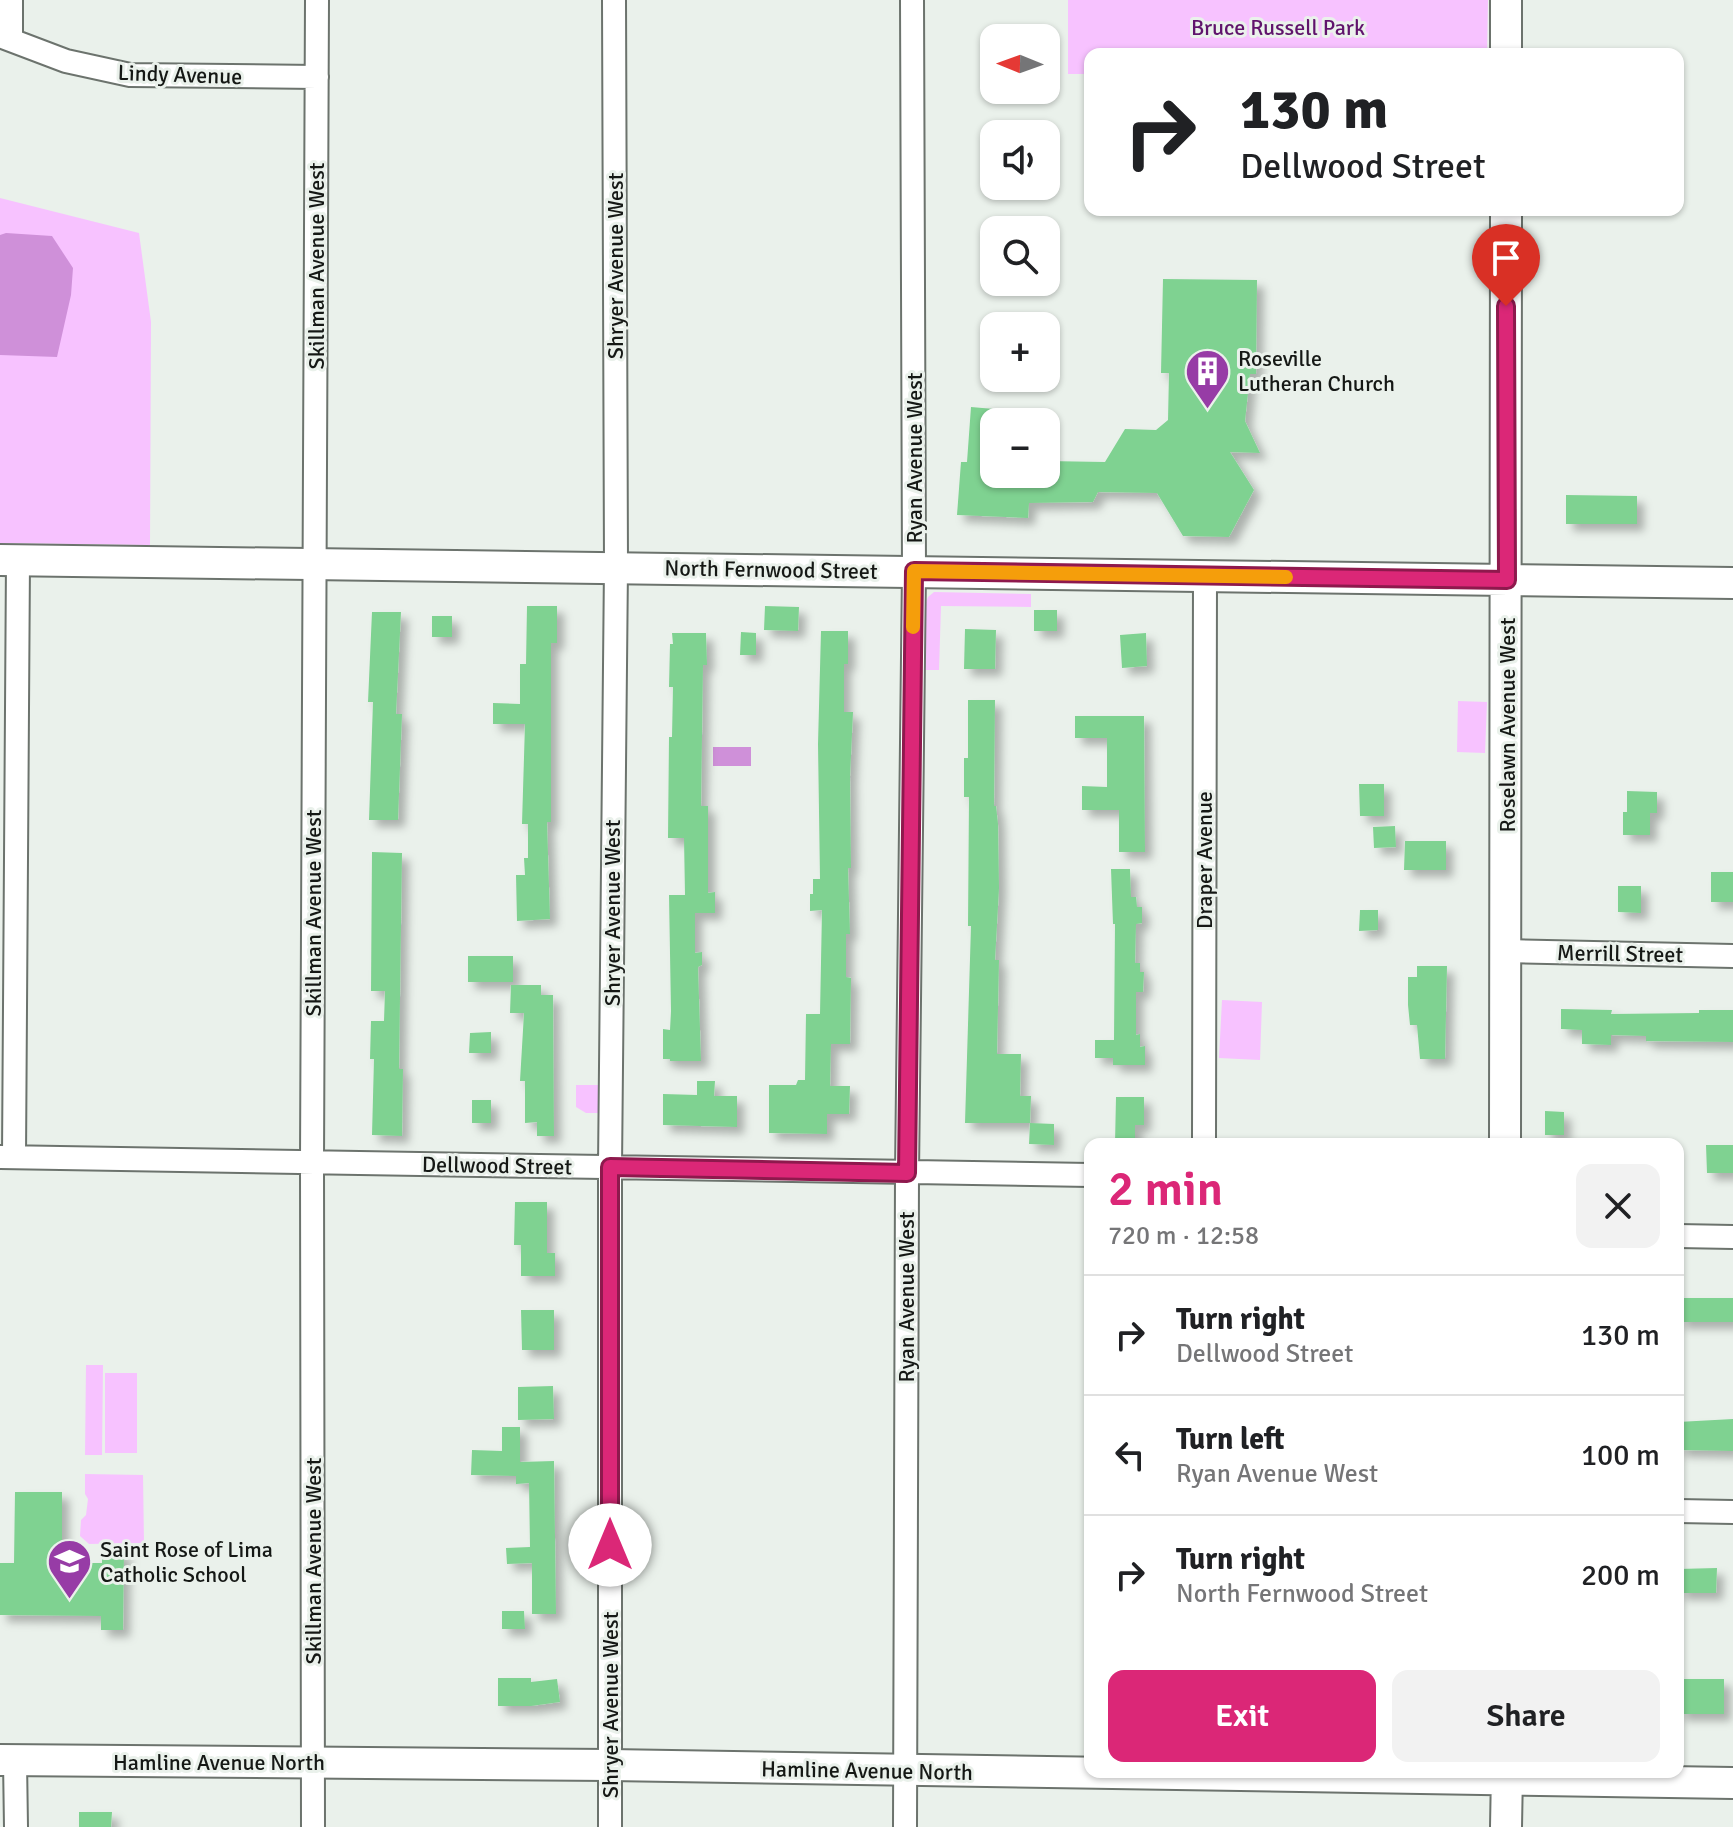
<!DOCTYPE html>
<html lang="en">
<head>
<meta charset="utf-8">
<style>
	:root { --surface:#fff; --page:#f2f2f2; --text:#202124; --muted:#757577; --line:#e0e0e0; --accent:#db2777 }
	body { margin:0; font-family:Signika,sans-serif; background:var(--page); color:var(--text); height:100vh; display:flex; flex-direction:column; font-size:30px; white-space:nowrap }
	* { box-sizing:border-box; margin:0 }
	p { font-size:26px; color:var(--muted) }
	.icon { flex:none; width:44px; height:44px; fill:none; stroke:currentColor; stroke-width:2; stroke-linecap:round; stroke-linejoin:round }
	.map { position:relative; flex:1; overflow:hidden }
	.drawer { position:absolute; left:1084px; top:1138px; width:600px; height:640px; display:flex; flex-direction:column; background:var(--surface); border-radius:16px; box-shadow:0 2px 6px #0004 }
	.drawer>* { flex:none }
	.guide { position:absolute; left:1084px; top:48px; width:600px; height:168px; border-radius:16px; box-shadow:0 2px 6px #0004; background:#fff; color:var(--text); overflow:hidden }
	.needle { width:52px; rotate:271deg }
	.buttons { position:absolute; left:980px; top:24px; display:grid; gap:16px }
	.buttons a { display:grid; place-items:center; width:80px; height:80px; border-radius:16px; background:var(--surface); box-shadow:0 2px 6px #0004; font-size:40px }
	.pin { position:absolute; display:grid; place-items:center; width:68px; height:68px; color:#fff; margin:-82px -34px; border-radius:50% 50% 50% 0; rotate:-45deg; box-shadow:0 0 8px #0007 }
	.pin .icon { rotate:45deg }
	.me { position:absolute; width:88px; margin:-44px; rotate:0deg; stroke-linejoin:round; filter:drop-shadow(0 0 6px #0008) }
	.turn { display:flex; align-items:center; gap:28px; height:168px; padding:0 24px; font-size:36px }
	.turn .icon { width:104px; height:104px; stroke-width:2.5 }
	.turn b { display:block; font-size:56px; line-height:68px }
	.round { display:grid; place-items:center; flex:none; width:84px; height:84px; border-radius:16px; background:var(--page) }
	.headline { display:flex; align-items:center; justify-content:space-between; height:136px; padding:0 24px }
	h1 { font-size:48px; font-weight:600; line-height:60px; color:var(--accent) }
	.action { display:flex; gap:16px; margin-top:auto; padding:16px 24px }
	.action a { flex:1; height:92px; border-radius:16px; background:var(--accent); color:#fff; font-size:32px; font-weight:600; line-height:92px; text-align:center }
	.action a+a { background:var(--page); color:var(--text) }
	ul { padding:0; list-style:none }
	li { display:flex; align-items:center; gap:24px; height:120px; padding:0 24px; border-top:2px solid var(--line) }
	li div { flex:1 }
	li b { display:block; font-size:30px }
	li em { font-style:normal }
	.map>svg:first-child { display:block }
</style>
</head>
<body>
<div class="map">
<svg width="1733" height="1827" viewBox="0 0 1733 1827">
	<defs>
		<filter id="shadow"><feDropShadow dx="7" dy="7" stdDeviation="4" flood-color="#0004"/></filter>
	</defs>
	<rect width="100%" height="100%" fill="#eaf1eb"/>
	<path fill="#f7c2ff" d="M1068,0H1488L1487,54H1090V74H1068Z
		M0,198L139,233L151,322L150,545L0,543Z
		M934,592L1031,594V607L941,606L939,670H925V605L928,597Z
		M1458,701L1487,702L1485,753L1457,752Z
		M1222,1000L1262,1002L1260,1060L1219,1058Z
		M576,1085H598V1113H586L576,1107Z
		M86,1365H103L102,1455H85Z
		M105,1373H137V1453H105Z
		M85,1474L143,1475L144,1543L89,1544L80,1536L81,1520L86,1515L88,1499L85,1494Z"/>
	<path fill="#cf90d9" d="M6,233L52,236L73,268L71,295L57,357L0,355V235Z
		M713,747H751V766H713Z"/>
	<path fill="#7fd291" filter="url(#shadow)" d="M1163,279L1257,280L1256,374H1250L1245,421L1260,453L1230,452L1254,490L1229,537L1183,536L1157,493L1098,492L1093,502L1029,503L1028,518L957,515L961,462H967L971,407L994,409V474H1046V461L1105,462L1125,429L1156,430L1168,420L1169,373H1161Z
		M1566,495L1637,496V524H1566Z
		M527,606H557V643H551V822H547L550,919L517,921L516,875H525L524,858H528V824H522L525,724H493V703L520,704V664H526Z
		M765,606L799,607L798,631L764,630Z
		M1034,610H1057V631H1034Z
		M372,612H401L396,714H402L398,820H369L373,702H368Z
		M432,616H452V637H432Z
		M965,629L996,630L995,669H964Z
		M821,631H848V664H844V712H853L850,777L851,868H848L850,934H846V977L851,978L850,1044H831L830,1086H850L849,1114H827V1134L769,1133V1085H796L798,1080H805L806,1014H820L822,910L810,911V894H813V879H820L818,744Z
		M741,632L756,633V655H740Z
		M672,633H706L707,665H703L701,806H708V893L715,892V913H695V953L702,952V965L698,967L701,1061H670V1059H663V1029L670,1030L671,1011L669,895H685L684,838H668L669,737H672L673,687H669L670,644H673Z
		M1146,633L1147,666L1122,668L1120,635Z
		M968,700H995L994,806H996L998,824L999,888L995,960H999L997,1054H1021L1020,1096H1031L1030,1123L1054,1124V1145L1029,1144L1030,1123H965L971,926H968L969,797H964V758H968Z
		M1075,716H1144L1145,852H1119V810H1082V786L1107,787V738H1075Z
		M1359,784H1384V816H1360Z
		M1627,791L1657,792V813H1650V835H1623V812H1627Z
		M1395,826L1396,847L1374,848L1373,827Z
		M1405,841H1446V870H1404Z
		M372,852L402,853L399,1069H403L402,1136L372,1135L374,1059H370L371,1021H384L385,991H371Z
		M1111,869H1130L1131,897H1136L1137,907H1142V923L1136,924L1135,963H1140V972H1144L1143,992H1136V1035L1140,1034V1047L1145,1046V1065H1113V1058H1095V1040H1114L1115,924H1113Z
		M1711,872H1733V902H1711Z
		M1618,886H1641V913L1618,912Z
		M1360,910H1378V930L1359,931Z
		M468,956H513V982H468Z
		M1417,966H1447L1445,1059H1420L1417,1025H1410L1408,1005V977H1417Z
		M511,985H541V995H553L554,1136H537V1122L525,1123V1081H520L524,1013H510Z
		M1561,1009L1612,1010L1611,1014L1699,1013V1010H1733V1042L1646,1041V1036L1611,1035V1045L1582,1044V1030L1561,1029Z
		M491,1032V1053H469L470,1033Z
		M697,1081H715L714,1096H737V1127L663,1125V1094L697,1095Z
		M1116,1097H1144V1125H1135V1144H1115Z
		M472,1100H491V1123H472Z
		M1545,1111L1564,1112V1135H1545Z
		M1706,1145H1733V1173H1707Z
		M515,1202H547V1253H555V1276H521V1245H514Z
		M1678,1298H1733V1322H1678Z
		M521,1310H554V1350H522Z
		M553,1386L554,1419L518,1420V1387Z
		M1733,1419V1451L1678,1450V1422Z
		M502,1427H520V1462L554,1461L556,1614H532V1563L507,1564L506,1548L530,1547L529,1483L516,1484V1476L471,1475L472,1450L502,1451Z
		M15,1492H62V1563H102V1550H124L123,1630H101V1616L0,1615V1563H14Z
		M1717,1568L1716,1593H1678V1569Z
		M502,1611H524L525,1629H502Z
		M498,1678H531V1682L557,1679L560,1702L531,1706H498Z
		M1678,1679H1724V1714H1678Z
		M79,1812H112L111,1827H79Z"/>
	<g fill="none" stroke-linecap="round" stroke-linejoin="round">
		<defs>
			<path id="street" d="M0,36L66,61L130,75L317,77
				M11,40V0
				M1506,951L1733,956
				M1204,1144L1205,575
				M0,1157L1090,1175
				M14,1157L18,560
				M1678,1236L1733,1237
				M1678,1511L1733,1512
				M15,1761L16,1827
				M313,1827L312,1163L317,0
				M610,1827V1167L616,566L614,0
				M905,1827L907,1173L914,571L912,0"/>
			<path id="secondary" d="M1506,54V0
				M0,560L1733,583
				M1505,1144L1506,210
				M0,1760L610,1765L1733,1783
				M1506,1827L1507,1772"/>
		</defs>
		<use href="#street" stroke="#6c736d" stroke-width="26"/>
		<use href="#secondary" stroke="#6c736d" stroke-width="34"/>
		<use href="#street" stroke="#fff" stroke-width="22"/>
		<use href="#secondary" stroke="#fff" stroke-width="30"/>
	</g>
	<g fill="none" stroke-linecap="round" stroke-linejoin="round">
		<defs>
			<path id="route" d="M610,1545V1167L907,1173L914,571L1507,580L1506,306"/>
		</defs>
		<use href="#route" stroke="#8e194d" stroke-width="20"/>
		<use href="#route" stroke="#db2777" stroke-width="14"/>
		<path stroke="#f59e0b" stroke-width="14" d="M913,627L914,571L1286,577"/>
	</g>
	<defs>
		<symbol id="building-pin" viewBox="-11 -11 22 30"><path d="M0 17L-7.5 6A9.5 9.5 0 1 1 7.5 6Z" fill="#973ca6" stroke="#eaf1eb"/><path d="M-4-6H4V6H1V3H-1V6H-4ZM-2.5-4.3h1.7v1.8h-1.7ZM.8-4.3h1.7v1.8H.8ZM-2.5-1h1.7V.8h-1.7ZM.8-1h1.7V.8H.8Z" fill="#fff"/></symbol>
		<symbol id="school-pin" viewBox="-11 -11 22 30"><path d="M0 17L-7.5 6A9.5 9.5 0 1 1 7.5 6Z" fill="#973ca6" stroke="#eaf1eb"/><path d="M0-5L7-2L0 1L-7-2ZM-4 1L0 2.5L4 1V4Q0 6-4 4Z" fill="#fff"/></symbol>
	</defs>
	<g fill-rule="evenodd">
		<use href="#building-pin" x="1182" y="346" width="51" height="69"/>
		<use href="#school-pin" x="44" y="1536" width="51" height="69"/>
	</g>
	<g text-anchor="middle" stroke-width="6" stroke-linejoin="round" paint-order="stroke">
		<g font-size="22" fill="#60136c" stroke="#eaf1eb">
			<text x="1278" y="35">Bruce Russell Park</text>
		</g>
		<g font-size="22" fill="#151815" stroke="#eaf1eb">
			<text transform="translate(180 74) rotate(2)" y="8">Lindy Avenue</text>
			<text transform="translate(316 266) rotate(-90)" y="8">Skillman Avenue West</text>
			<text transform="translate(615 266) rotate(-90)" y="8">Shryer Avenue West</text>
			<text transform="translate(914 458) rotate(-90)" y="8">Ryan Avenue West</text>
			<text transform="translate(771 569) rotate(1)" y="8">North Fernwood Street</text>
			<text transform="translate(1507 725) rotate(-90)" y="8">Roselawn Avenue West</text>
			<text transform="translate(1204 860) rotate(-90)" y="8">Draper Avenue</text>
			<text transform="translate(313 913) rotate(-90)" y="8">Skillman Avenue West</text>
			<text transform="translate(612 913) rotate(-90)" y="8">Shryer Avenue West</text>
			<text transform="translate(1620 953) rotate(1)" y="8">Merrill Street</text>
			<text transform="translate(497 1165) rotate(1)" y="8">Dellwood Street</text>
			<text transform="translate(906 1297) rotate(-90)" y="8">Ryan Avenue West</text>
			<text transform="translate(313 1561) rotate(-90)" y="8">Skillman Avenue West</text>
			<text transform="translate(610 1705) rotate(-90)" y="8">Shryer Avenue West</text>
			<text x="219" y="1770">Hamline Avenue North</text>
			<text transform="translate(867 1770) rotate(1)" y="8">Hamline Avenue North</text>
		</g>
		<g font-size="22" fill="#151815" stroke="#eaf1eb" text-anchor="start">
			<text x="1238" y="366">Roseville<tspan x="1238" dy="25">Lutheran Church</tspan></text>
			<text x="100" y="1557">Saint Rose of Lima<tspan x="100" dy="25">Catholic School</tspan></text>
		</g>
	</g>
</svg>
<div class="buttons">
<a><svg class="needle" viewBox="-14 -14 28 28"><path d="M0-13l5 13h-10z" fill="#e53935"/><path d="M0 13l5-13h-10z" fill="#757577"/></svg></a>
<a><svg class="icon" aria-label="sound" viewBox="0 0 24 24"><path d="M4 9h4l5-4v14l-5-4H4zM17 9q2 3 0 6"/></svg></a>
<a><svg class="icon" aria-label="search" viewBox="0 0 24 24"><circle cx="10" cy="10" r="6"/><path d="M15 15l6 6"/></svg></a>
<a>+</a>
<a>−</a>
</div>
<div class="pin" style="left:1506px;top:306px;background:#d93025"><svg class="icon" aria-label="arrive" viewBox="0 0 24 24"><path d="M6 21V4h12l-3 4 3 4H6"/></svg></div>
<svg class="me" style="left:610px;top:1545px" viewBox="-20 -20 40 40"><circle r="19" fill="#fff"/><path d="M0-13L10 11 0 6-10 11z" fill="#db2777"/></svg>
<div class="guide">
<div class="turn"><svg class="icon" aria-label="right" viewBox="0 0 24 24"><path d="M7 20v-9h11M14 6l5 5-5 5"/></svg><div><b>130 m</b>Dellwood Street</div></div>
</div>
<section class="drawer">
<div class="headline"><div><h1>2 min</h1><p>720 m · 12:58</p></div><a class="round"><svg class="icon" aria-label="close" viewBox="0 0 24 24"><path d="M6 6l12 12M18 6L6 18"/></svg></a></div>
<ul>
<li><svg class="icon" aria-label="right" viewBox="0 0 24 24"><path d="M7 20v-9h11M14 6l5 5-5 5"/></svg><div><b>Turn right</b><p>Dellwood Street</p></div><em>130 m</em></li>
<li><svg class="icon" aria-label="left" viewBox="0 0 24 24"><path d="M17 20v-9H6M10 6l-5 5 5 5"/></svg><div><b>Turn left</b><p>Ryan Avenue West</p></div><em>100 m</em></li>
<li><svg class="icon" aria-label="right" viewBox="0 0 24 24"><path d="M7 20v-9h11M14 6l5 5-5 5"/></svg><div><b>Turn right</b><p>North Fernwood Street</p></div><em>200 m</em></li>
</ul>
<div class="action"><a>Exit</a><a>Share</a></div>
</section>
</div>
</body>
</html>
